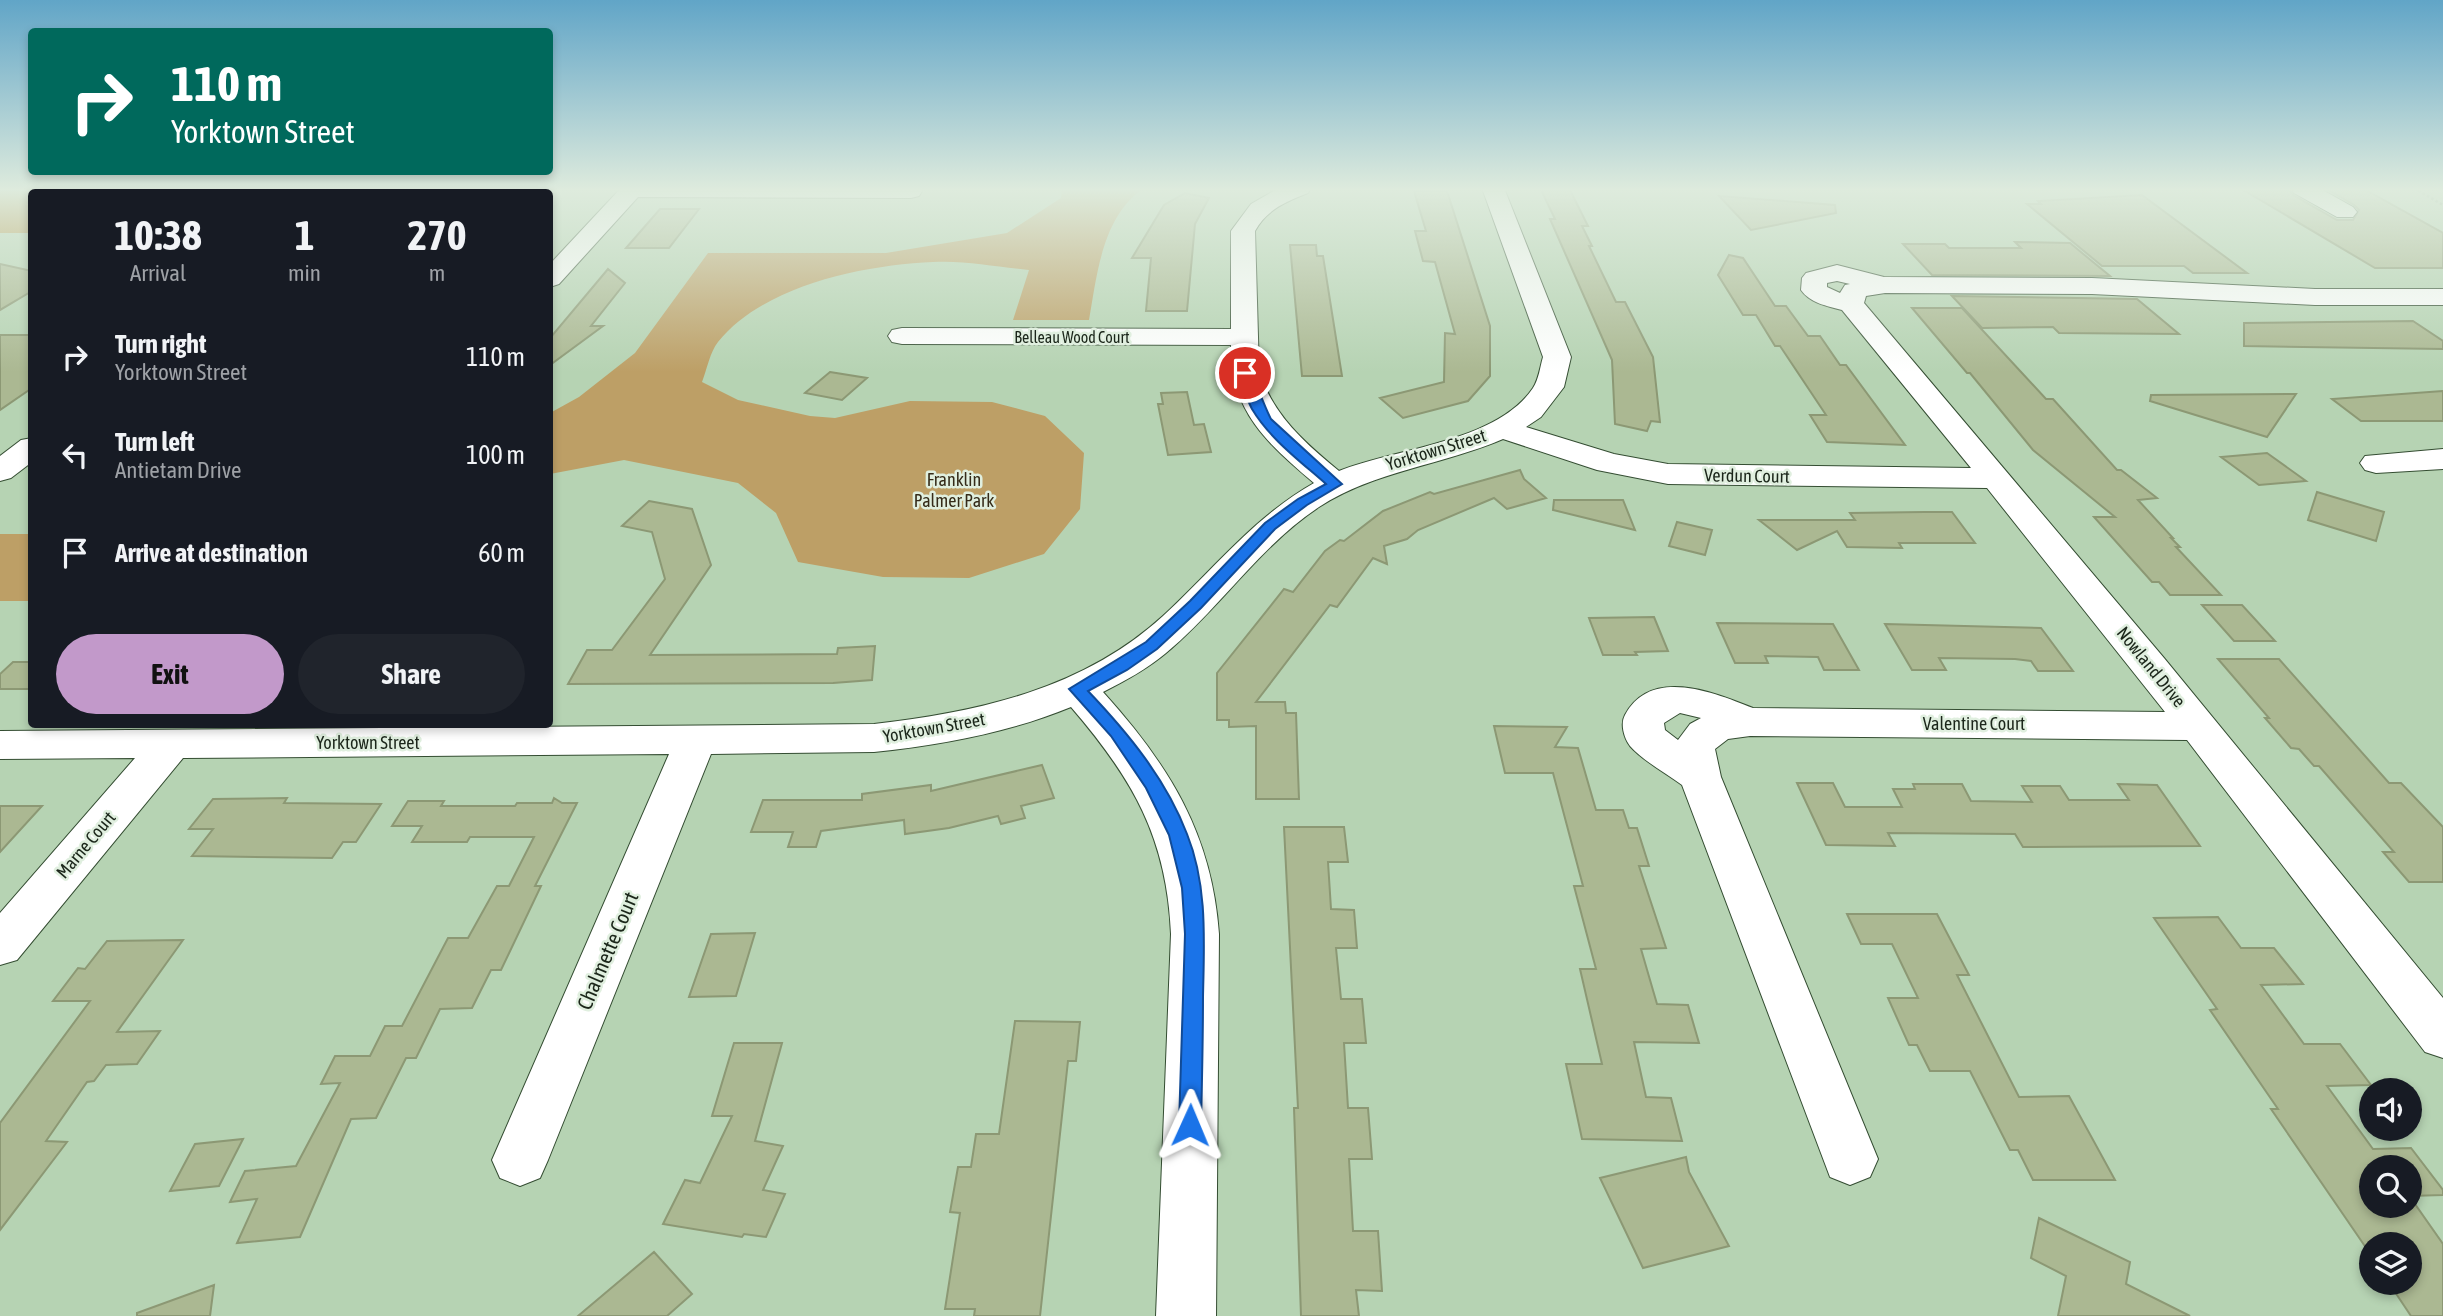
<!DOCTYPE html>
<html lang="en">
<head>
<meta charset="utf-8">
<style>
	:root { --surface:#171b24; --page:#20242c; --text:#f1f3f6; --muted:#9ea1a6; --accent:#c299ca }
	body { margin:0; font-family:"Asap Condensed",sans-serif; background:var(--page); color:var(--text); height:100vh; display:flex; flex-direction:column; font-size:26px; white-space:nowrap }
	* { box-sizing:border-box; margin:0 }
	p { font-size:23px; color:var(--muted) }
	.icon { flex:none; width:38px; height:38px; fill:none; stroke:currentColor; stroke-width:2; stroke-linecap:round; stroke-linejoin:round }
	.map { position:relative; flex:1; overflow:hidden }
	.drawer { position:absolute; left:28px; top:189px; width:525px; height:539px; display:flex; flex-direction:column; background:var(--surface); border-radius:7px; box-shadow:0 4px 10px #0003 }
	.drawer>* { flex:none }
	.guide { position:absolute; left:28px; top:28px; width:525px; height:147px; border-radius:7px; box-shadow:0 4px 10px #0003; background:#00695c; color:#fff; overflow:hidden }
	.tools { position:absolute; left:2359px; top:1078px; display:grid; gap:14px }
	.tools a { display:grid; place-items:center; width:63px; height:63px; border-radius:50%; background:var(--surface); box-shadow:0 4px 10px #0003; font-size:35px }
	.pin { position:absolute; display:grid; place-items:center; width:60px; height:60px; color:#fff; margin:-30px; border:4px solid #fff; border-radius:50%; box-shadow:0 2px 7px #0007 }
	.me { position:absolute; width:77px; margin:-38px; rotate:1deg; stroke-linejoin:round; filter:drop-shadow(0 0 5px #0008) }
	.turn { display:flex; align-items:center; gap:24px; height:147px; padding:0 28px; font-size:32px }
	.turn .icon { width:91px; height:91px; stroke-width:2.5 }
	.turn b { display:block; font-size:49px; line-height:60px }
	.eta { display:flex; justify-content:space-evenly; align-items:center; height:119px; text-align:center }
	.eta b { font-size:42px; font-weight:700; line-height:49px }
	.primary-button { display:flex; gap:14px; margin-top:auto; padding:14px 28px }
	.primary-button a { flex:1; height:80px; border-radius:42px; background:var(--accent); color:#111; font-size:28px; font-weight:700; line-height:80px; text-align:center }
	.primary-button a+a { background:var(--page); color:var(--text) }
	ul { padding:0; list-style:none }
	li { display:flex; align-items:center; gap:21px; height:98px; padding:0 28px }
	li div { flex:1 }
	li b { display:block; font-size:26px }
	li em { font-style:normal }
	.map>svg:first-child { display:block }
</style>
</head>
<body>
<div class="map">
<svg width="2443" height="1316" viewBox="0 0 2443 1316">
	<rect width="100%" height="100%" fill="#b6d3b3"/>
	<path fill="#bd9f66" d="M1062,188H1144C1102,216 1097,275 1089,320H1013L1029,270C997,267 964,260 933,262C864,265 764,285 718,342C710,352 707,369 702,382L738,400L810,416L835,418L910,401L992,402L1045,416L1084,453L1080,509L1044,554L969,578L883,577L798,562L776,513L738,483L624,460L550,474V413L579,397L635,353L708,253H886L1007,233L1061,198Z
		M0,534H31V601H0Z"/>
	<path fill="#b28a37" d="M0,188H232L225,192H32L31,233H0Z"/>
	<path fill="#abb892" stroke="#8c9874" stroke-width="2" d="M2240,188H2289L2293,195L2337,220H2353L2359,210L2354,205L2325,188H2362L2443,233V268H2375Z
		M1541,190H1570L1588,226H1582L1592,246H1589L1616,302H1625L1653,357L1660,422L1651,421L1647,431L1615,424L1612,360L1550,219H1555Z
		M1414,191H1447L1490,326V376L1468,401L1403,418L1380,398L1444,382L1445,333L1455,334L1435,262L1423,261L1415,231H1426Z
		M1185,193L1209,198L1195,224L1187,311H1146L1151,258H1132L1164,205Z
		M2142,195L2247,273H2193L2184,266H2102L2027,204H2041L2038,201Z
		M1719,196L1835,205L1836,213L1751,230Z
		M660,209H699L669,248H626Z
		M2015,242L2070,243L2110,276L1932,275L1903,244H1945L1949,248H2021Z
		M1290,245H1316L1317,256H1323L1342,376H1302Z
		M1729,255L1743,258L1775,306H1786L1808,336H1820L1840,365H1846L1905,445L1827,442L1810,415H1826L1780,346H1775L1756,315H1743L1718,275Z
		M0,264L32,271V291L0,310Z
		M608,269L625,283L591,326H603L550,365V338Z
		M1952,296L2137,299L2179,334L2059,333L2053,327L1982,328Z
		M1912,308H1962L2046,399H2053L2117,470H2121L2157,498L2138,500L2173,538H2171L2180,547H2176L2221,595H2170L2159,582H2152L2094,517H2115L2033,450L1970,373H1967Z
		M2413,321L2443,341V349L2244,346V323Z
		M0,335H32V388L0,410Z
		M830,372L867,378L842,400L805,393Z
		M2443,391V421H2361L2332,399Z
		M1187,392L1194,425L1204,424L1211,452L1168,455L1158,404H1163L1161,393Z
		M2296,394L2267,437L2150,401L2151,395Z
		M2267,453L2306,481L2259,485L2221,457Z
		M1520,470L1524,479L1546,498L1507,509L1494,498L1418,530L1407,539L1384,546L1387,564L1373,558L1337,607L1330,605L1256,702H1285L1286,713H1296L1299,799H1256V726L1229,727V720H1217V673L1284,589L1293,592L1325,551L1340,540L1344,541L1383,511L1430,492L1434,494Z
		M2317,492L2384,512L2376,541L2308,520Z
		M1554,500H1623L1635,530L1553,510Z
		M649,501L692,509L711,565L650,655L837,654L838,648L875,646L872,680L833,683L568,684L587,650H612L665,579L652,532L622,526Z
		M1924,512H1952L1975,543H1899L1902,548L1847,547L1837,531L1797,550L1759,520H1855L1850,513Z
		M1677,522L1712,530L1705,555L1669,546Z
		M2202,605H2242L2275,641H2234Z
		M1654,617L1668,651L1635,652L1637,655H1603L1589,618Z
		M1717,623L1833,624L1859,670H1824L1818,657L1765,656L1768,663H1735Z
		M1885,624L2041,628L2073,671H2038L2031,661L2015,659L1939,658L1946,670H1912Z
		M2218,659H2279L2389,783H2401L2443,827V882H2409L2383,852H2394L2319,766H2314L2299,749L2291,748L2265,718H2269Z
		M13,662H32V689H0V674Z
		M1494,726L1567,727L1555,747L1578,748L1596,810H1623L1629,828H1637L1649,866H1639L1666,948L1641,949L1657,1004L1688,1005L1699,1043L1634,1042L1646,1097L1671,1098L1682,1141L1582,1139L1566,1064H1602L1580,969H1596L1574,886H1583L1553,773H1505Z
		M1042,765L1054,798L1021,806L1025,818L1001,824L998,816L949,828L905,834L904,820L821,831L816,847H788L793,832H751L763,800H862V794L931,785V791Z
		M1797,783H1833L1845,807H1902L1893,789H1915L1913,784H1962L1971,801L2032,802L2022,786H2060L2069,800H2129L2118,784L2157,785L2200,846L2023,847L2015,834L1888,833L1895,846L1826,845Z
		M287,798L284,803L381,804L356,842H343L332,858L192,856L213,829H189L213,799Z
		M554,798L562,803H577L535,886H541L501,970H491L472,1008L440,1009L416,1058H406L376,1118L351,1119L300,1237L237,1243L257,1199L230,1202L245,1171L296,1166L340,1083L321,1084L335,1056H370L385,1026H402L448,938H468L497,886H509L534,837H470L467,842H412L422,826H392L408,801H444L441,806H515L517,803H552Z
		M0,806H42L0,852Z
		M1284,827H1344L1348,862H1328L1331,909L1354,910L1357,948H1336L1341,999H1362L1366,1043H1344L1348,1108H1368L1372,1159H1349L1353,1231H1378L1382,1291L1356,1290L1359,1316H1301L1294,1108H1298Z
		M1847,914H1937L1969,975H1957L2019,1097L2069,1096L2115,1180H2033L2018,1150H2010L1970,1071H1930L1917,1045H1909L1888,998H1918L1892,944H1861Z
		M2218,917L2241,948H2274L2303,984L2261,985L2304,1044H2340L2371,1085L2327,1086L2373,1149L2411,1148L2443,1190V1195L2410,1196V1167H2371V1206H2410V1197L2443,1244V1316H2411L2389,1283H2410V1244H2371V1255L2271,1109H2278L2210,1010L2217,1009L2154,918Z
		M755,933L736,996L689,997L711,934Z
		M183,940L117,1032L160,1031L137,1064L106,1065L94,1081L87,1082L46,1141L67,1142L0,1230V1123L90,1001H53L78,968L85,969L107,941Z
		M1015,1021L1080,1022L1076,1061H1068L1040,1316H974L975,1309H945L960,1213L950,1212L958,1167H971L976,1134H999Z
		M734,1043H782L755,1141L783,1146L763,1190L785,1194L766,1237L744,1234L742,1237L663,1224L685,1180L700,1183L732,1116H712Z
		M243,1139L219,1186L170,1191L195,1144Z
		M1686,1157L1689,1172L1729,1246L1643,1268L1600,1178Z
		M2039,1218L2130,1262L2126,1284L2190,1316H2058L2066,1276L2031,1258Z
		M654,1252L692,1294L667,1316H578Z
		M214,1285L210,1316H137V1313Z"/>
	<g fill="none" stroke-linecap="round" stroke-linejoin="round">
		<defs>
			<path id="minor" d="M357,188H383L380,192H355Z
				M621,188H920L922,191L919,196L911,198L638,197L559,284L550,287V264Z
				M1279,188H1311L1308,193C1287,201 1266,210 1255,231L1259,372C1274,416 1304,442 1339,471C1397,448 1497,442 1533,388C1539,379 1540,367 1543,357L1482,188H1504L1571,357L1564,387L1541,417L1526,427L1614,454L1668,464L1971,468L1842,310C1827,306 1810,303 1801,290L1802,278L1806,273L1837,265L1884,277L2092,278L2315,289H2443V305H2315L2092,294L1885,293L1866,296L1864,303L2164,658L2443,998V1058L2425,1052L2187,740L1750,736L1728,739L1715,749L1721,777L1878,1159L1870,1177L1850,1185L1830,1177L1682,785C1666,773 1643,761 1630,746C1624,738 1620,724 1625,715C1651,666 1715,693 1753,708L2165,712L1987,488L1668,484L1597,470L1503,439C1443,465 1374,471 1319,507C1260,546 1220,608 1166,653C1147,669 1125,681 1103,692C1169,765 1212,834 1219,934L1216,1316H1156L1171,934C1167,838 1133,779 1071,707C1008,733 941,745 874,752L711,754L548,1160L540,1178L520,1186L500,1178L492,1160L669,754L183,758L17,960L0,965V913L135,758L0,759V731L874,724C979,712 1083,689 1163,616C1213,570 1254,517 1314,483C1267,443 1230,411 1231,345L902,344L892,342L888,336L892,330L902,328L1231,329V231L1251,204ZM1837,281L1850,284L1845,285L1840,293L1827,287V283ZM1680,713L1701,718L1690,724L1678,740L1665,730L1664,723Z
				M2291,188H2319L2353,207L2357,212L2353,217H2337L2294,193Z
				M32,438V462L11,478L0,481V456L21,440Z
				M2443,449V469L2376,473L2365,470L2360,463L2365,456Z"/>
		</defs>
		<use href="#minor" stroke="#344d32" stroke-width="2"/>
		<path stroke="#7f967d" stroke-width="2.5" stroke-dasharray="2.5 2.5" stroke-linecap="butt" d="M2414,188L2443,205"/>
		<use href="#minor" fill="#fff" fill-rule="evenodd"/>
	</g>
	<linearGradient id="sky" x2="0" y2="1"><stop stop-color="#61a5c7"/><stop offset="0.51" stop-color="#deebdd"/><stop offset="1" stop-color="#deebdd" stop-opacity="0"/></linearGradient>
	<rect width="2443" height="372" fill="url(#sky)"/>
	<path fill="#1a73e8" stroke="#114b97" stroke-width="2" d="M1245,369C1254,373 1264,407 1271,419L1342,484L1307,505L1275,529L1201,608L1157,649L1127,670L1088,691C1128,733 1166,779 1187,834C1208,886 1204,943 1203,997C1203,1040 1202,1082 1201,1125L1198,1132L1190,1135L1182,1132L1179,1125L1185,934L1182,888L1169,835L1146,788L1111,736L1069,689L1146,642L1190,601L1265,523L1298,499L1326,484C1300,461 1270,439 1252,409C1246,398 1243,384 1239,373Z"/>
	<g text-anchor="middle" stroke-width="5" stroke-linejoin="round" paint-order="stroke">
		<g font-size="16" fill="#1b261a" stroke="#e0efdf">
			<text x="1072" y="343">Belleau Wood Court</text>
		</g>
		<g font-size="18" fill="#1b261a" stroke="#e0efdf">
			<text transform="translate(1436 450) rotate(-17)" y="6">Yorktown Street</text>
			<text transform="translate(1747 476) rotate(1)" y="6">Verdun Court</text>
			<text transform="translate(2151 667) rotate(51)" y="6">Nowland Drive</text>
			<text x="1974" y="730">Valentine Court</text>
			<text transform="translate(934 728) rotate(-10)" y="6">Yorktown Street</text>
			<text x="368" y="749">Yorktown Street</text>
			<text transform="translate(86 845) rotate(-50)" y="6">Marne Court</text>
		</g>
		<g font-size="18" fill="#352b19" stroke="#e0efdf">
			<text x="954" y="486">Franklin<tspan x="954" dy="21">Palmer Park</tspan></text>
		</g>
		<g font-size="21" fill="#1b261a" stroke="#e0efdf">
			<text transform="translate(608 951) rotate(-67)" y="7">Chalmette Court</text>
		</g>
	</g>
</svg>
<div class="tools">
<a><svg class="icon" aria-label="sound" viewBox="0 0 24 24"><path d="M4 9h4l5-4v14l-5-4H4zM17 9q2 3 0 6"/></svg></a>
<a><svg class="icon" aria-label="search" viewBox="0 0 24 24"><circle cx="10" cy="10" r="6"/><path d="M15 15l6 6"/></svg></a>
<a><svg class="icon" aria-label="layers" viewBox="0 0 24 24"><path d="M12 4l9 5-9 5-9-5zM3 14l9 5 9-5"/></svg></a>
</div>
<div class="pin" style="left:1245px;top:373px;background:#d93025"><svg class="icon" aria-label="arrive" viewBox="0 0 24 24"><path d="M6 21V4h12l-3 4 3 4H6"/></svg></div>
<svg class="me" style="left:1190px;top:1125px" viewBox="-20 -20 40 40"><path d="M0-17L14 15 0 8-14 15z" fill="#1a73e8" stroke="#fff" stroke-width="4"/></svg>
<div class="guide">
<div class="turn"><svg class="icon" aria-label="right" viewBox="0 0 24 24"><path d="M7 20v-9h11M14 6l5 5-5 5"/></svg><div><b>110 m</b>Yorktown Street</div></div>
</div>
<section class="drawer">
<div class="eta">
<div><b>10:38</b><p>Arrival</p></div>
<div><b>1</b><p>min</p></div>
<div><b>270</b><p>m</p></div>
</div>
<ul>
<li><svg class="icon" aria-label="right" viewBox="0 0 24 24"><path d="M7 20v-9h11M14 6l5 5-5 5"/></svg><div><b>Turn right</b><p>Yorktown Street</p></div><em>110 m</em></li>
<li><svg class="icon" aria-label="left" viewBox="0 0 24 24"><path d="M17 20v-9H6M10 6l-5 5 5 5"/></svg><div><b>Turn left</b><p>Antietam Drive</p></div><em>100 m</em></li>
<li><svg class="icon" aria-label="arrive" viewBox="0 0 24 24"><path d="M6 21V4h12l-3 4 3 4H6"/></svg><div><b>Arrive at destination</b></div><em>60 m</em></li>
</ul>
<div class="primary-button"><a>Exit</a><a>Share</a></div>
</section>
</div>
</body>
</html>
